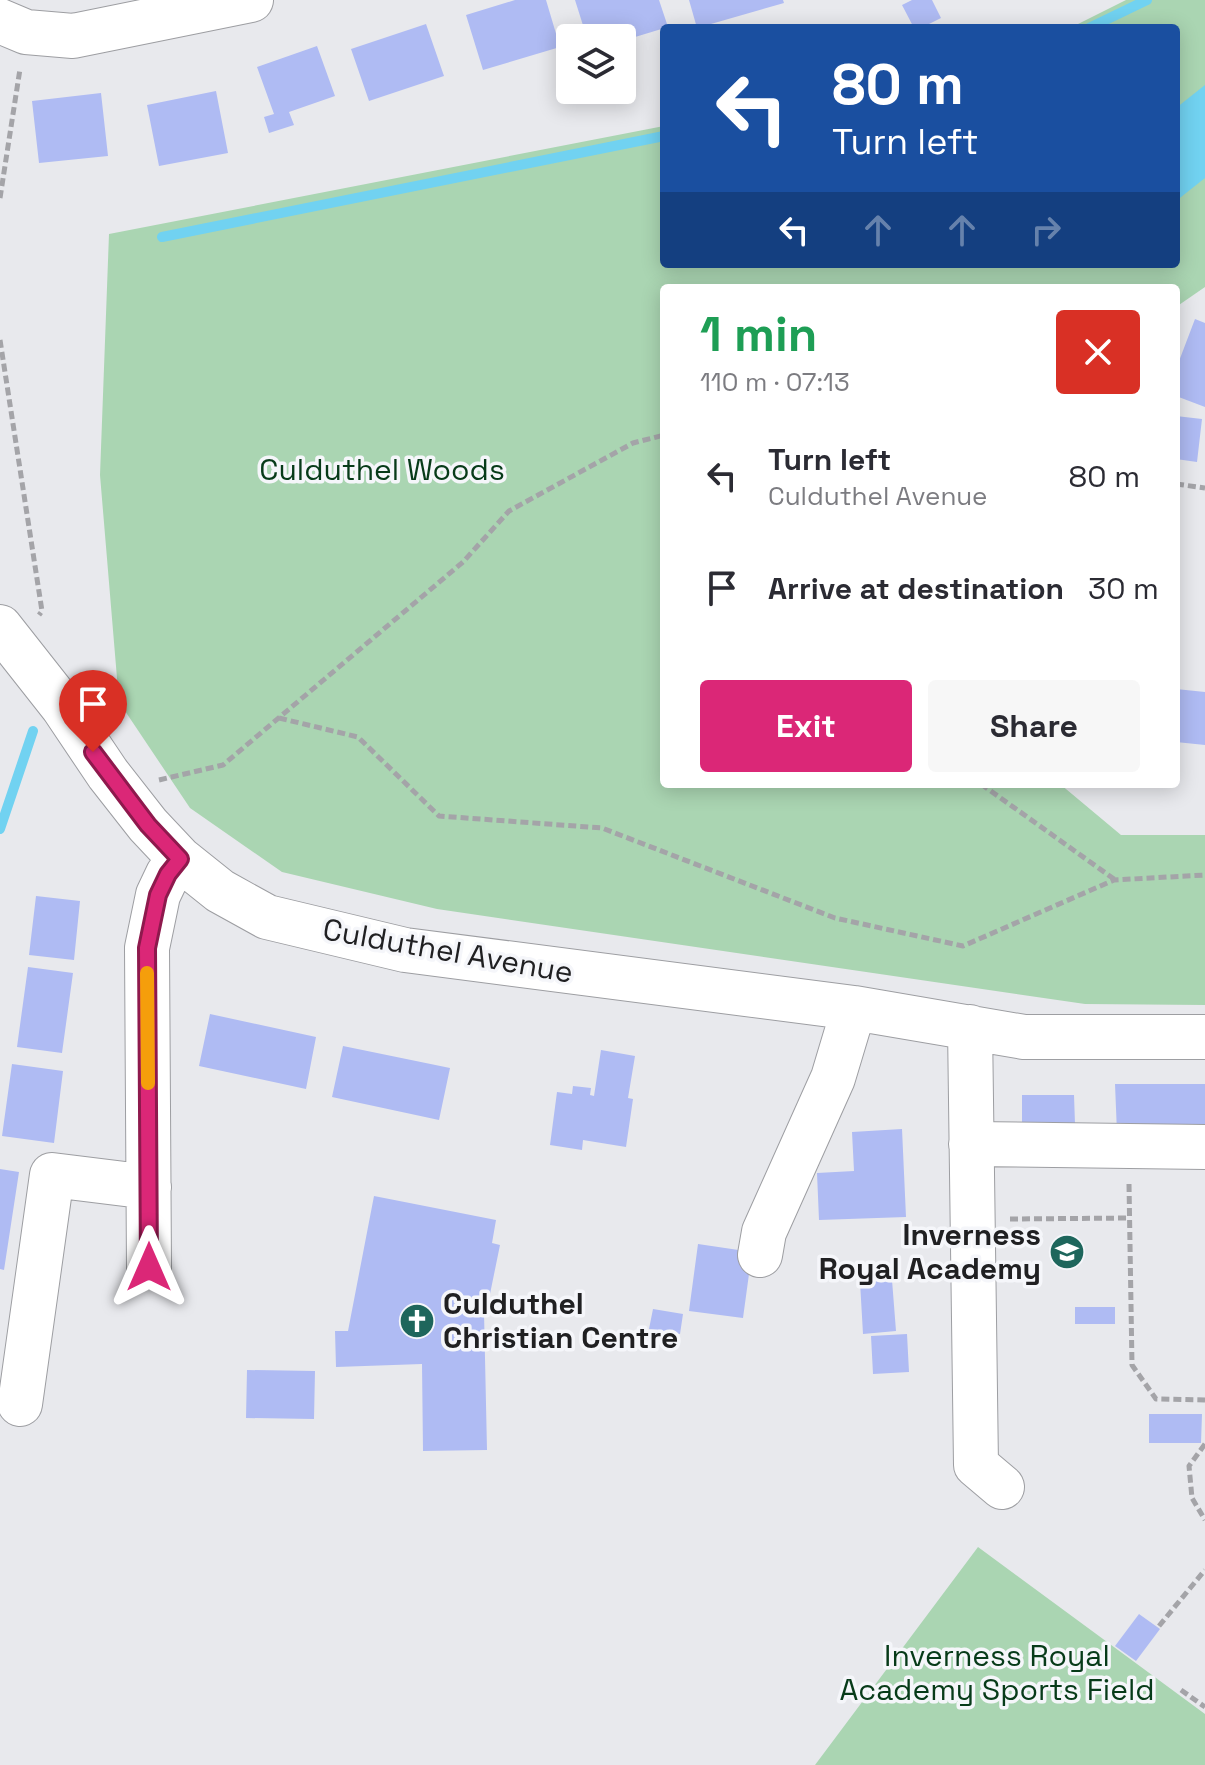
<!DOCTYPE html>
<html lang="en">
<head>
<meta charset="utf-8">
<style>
	:root { --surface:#fff; --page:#f7f7f7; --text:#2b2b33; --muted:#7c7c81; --accent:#db2777 }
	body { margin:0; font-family:"Space Grotesk",sans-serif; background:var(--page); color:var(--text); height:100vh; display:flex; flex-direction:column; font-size:30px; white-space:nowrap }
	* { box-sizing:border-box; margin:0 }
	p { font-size:26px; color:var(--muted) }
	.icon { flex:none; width:44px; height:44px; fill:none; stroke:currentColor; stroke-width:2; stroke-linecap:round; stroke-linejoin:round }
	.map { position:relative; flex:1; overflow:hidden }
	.panel { position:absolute; left:660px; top:284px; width:520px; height:504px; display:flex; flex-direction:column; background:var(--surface); border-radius:8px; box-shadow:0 4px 20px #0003 }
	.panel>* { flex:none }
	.banner { position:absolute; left:660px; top:24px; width:520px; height:244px; border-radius:8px; box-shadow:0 4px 20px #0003; background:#1a4fa0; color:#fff; overflow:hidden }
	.tools { position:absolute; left:556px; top:24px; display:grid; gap:16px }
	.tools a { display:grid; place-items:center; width:80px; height:80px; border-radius:8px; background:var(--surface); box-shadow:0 4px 20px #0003; font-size:40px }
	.pin { position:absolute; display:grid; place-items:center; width:68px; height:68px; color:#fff; margin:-82px -34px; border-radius:50% 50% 50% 0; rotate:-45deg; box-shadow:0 0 8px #0007 }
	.pin .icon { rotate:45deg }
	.me { position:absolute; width:88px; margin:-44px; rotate:0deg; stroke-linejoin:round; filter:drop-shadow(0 0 6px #0008) }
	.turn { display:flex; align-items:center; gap:28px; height:168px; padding:0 40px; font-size:36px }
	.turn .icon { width:104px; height:104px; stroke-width:2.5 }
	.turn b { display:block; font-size:56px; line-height:68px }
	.lanes { display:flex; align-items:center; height:76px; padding:0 40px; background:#0003; justify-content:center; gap:40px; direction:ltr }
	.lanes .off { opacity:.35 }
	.round { display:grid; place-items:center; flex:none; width:84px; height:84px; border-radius:8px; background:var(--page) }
	.headline { display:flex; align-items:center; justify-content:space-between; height:136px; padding:0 40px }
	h1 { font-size:48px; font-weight:600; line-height:60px; color:#1e9e55 }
	.primary-button { display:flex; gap:16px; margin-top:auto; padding:16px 40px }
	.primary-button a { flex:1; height:92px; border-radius:8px; background:var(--accent); color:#fff; font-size:32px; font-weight:600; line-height:92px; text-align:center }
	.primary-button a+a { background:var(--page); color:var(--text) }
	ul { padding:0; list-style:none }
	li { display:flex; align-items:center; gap:24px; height:112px; padding:0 40px }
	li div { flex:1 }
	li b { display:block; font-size:30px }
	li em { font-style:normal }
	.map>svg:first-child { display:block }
</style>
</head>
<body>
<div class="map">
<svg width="1205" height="1765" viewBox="0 0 1205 1765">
	<rect width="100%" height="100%" fill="#e8e9ed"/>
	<path fill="#aad5b2" d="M1126,0H1205V287L1176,307V288H664V784H1060L1121,835H1205V1005L1085,1004L437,909L282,872L190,808L119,702L100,475L109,234L664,126V264H1176V28H1070Z
		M978,1547L1205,1714V1765H815Z"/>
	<path fill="#71d2f1" d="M1205,85V178L1176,201V108Z"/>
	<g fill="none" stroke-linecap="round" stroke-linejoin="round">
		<path stroke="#71d2f1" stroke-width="10" d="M1089,28L1147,0
			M162,237L664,136
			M0,829L33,731"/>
	</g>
	<path fill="#afbbf3" d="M515,0H546L560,47L483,70L466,15Z
		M575,0H659L668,27L622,41V38H587Z
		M689,0H783L784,3L697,28Z
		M912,0H932L941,18L921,28H914L902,5Z
		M426,24L444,76L369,101L351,49Z
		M317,46L335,96L289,112L294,125L269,133L264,117L274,114L257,67Z
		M216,91L228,153L159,166L147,105Z
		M101,93L108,156L39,163L32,101Z
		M1195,319L1205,323V407L1176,396V369Z
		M1176,416L1202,419L1197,462L1176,459Z
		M1176,689L1205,692V745L1176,742Z
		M36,896L80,901L74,960L29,955Z
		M28,967L73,973L62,1053L17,1047Z
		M210,1014L316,1037L306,1089L199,1066Z
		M343,1046L450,1068L439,1120L332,1097Z
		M601,1050L635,1056L628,1098L633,1099L626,1147L583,1140L582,1150L550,1145L557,1092L572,1094L573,1086L591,1088L590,1095L594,1096Z
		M12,1064L63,1071L54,1143L2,1136Z
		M1115,1084H1205V1132L1117,1133Z
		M1022,1095H1074L1075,1124H1022Z
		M902,1129L906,1217L819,1220L817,1173L854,1171L852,1132Z
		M0,1169L19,1172L4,1270L0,1269Z
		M374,1196L496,1220L492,1243L500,1245L490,1294L483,1292L479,1312H484L487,1450L423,1451L422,1364L336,1367L335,1331H348Z
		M698,1244L752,1252L743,1318L689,1311Z
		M892,1280L896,1331L863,1334L860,1282Z
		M1075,1307H1115V1324H1075Z
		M653,1309L683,1314L680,1334L649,1329Z
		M907,1334L909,1372L873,1374L871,1336Z
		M247,1370L315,1371L314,1419L246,1418Z
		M1149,1414H1202L1201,1443H1149Z
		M1139,1614L1160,1629L1136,1661L1115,1646Z"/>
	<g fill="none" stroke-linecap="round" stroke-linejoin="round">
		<defs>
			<path id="minor" d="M0,21L26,32L73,36L251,0
				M0,627L63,707L108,774L148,825L180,859L220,891L267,917L405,950L854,1008L1024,1037H1205
				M970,1027L976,1465L1002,1487
				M971,1144L1205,1147
				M760,1255L764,1232L833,1078L854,1008
				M149,1267L147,948L158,895L168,874L180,859
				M20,1404L52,1175L149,1187"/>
		</defs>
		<use href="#minor" stroke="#9d9ea2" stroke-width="46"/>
		<path stroke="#a4a4a8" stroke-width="5" stroke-dasharray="8 4" stroke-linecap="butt" d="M0,198L20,69
			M0,340L42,611L39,615
			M1176,484L1205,488
			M279,718L358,737L439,816L602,828L835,918L963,946L1114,880L1205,875
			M159,780L223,765L463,562L509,511L633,443L664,435
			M981,784L1114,879
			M1129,1184L1132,1365L1156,1399L1205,1400
			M1010,1219L1130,1218
			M1205,1444L1189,1466L1192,1498L1205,1520
			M1159,1626L1205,1570
			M1181,1690L1205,1707"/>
		<use href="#minor" stroke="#fff" stroke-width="44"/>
	</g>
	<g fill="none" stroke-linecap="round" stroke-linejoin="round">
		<defs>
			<path id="route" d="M93,752L148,825L180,859L168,874L158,895L147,948L149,1267"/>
		</defs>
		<use href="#route" stroke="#8e194d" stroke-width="20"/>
		<use href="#route" stroke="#db2777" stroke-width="14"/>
		<path stroke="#f59e0b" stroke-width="14" d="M147,973L148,1083"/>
	</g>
	<defs>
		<symbol id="school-disc" viewBox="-11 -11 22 22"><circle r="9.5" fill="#1e665c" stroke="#f5f6fa"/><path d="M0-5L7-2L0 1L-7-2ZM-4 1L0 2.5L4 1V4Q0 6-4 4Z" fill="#fff"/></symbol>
		<symbol id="church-disc" viewBox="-11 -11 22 22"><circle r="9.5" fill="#1e665c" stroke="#f5f6fa"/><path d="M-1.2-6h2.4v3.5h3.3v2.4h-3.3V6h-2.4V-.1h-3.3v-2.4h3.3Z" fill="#fff"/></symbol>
	</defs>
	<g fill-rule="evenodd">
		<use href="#school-disc" x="1047" y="1232" width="40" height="40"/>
		<use href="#church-disc" x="397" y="1301" width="40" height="40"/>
	</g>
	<g text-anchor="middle" stroke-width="7" stroke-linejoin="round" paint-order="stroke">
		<g font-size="30" fill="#073b19" stroke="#f5f6fa">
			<text x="382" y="480">Culduthel Woods</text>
			<text x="997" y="1666">Inverness Royal<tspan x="997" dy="34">Academy Sports Field</tspan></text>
		</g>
		<g font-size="30" fill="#202022" stroke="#f5f6fa">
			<text transform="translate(448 951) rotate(10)" y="10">Culduthel Avenue</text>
		</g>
		<g font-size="30" font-weight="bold" fill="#202022" stroke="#f5f6fa" text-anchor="end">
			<text x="1041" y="1245">Inverness<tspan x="1041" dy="34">Royal Academy</tspan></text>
			<text x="443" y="1314" text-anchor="start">Culduthel<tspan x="443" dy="34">Christian Centre</tspan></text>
		</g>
	</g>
</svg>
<div class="tools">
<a><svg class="icon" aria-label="layers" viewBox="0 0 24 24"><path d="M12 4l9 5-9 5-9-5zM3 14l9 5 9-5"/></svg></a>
</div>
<div class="pin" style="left:93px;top:752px;background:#d93025"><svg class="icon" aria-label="arrive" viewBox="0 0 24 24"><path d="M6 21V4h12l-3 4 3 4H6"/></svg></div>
<svg class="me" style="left:149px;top:1267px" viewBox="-20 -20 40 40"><path d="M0-17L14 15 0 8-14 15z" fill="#db2777" stroke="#fff" stroke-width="4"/></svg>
<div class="banner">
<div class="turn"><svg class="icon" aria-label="left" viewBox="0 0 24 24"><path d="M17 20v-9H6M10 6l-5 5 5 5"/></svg><div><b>80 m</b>Turn left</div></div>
<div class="lanes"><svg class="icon" aria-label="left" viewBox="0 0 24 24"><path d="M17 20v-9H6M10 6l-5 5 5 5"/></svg><svg class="icon off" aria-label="ahead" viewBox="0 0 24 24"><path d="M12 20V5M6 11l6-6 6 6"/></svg><svg class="icon off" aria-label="ahead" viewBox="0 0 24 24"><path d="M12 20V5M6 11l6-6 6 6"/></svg><svg class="icon off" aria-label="right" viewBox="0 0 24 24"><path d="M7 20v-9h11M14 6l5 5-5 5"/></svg></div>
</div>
<section class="panel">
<div class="headline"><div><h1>1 min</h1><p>110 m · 07:13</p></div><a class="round" style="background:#d93025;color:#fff"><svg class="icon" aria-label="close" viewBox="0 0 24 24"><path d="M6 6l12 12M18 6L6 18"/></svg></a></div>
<ul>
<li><svg class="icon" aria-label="left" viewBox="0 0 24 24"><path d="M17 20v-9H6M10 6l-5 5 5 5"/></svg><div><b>Turn left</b><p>Culduthel Avenue</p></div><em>80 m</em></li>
<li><svg class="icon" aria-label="arrive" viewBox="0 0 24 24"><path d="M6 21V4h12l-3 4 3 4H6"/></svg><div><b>Arrive at destination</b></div><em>30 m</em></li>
</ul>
<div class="primary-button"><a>Exit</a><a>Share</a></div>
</section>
</div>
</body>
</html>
